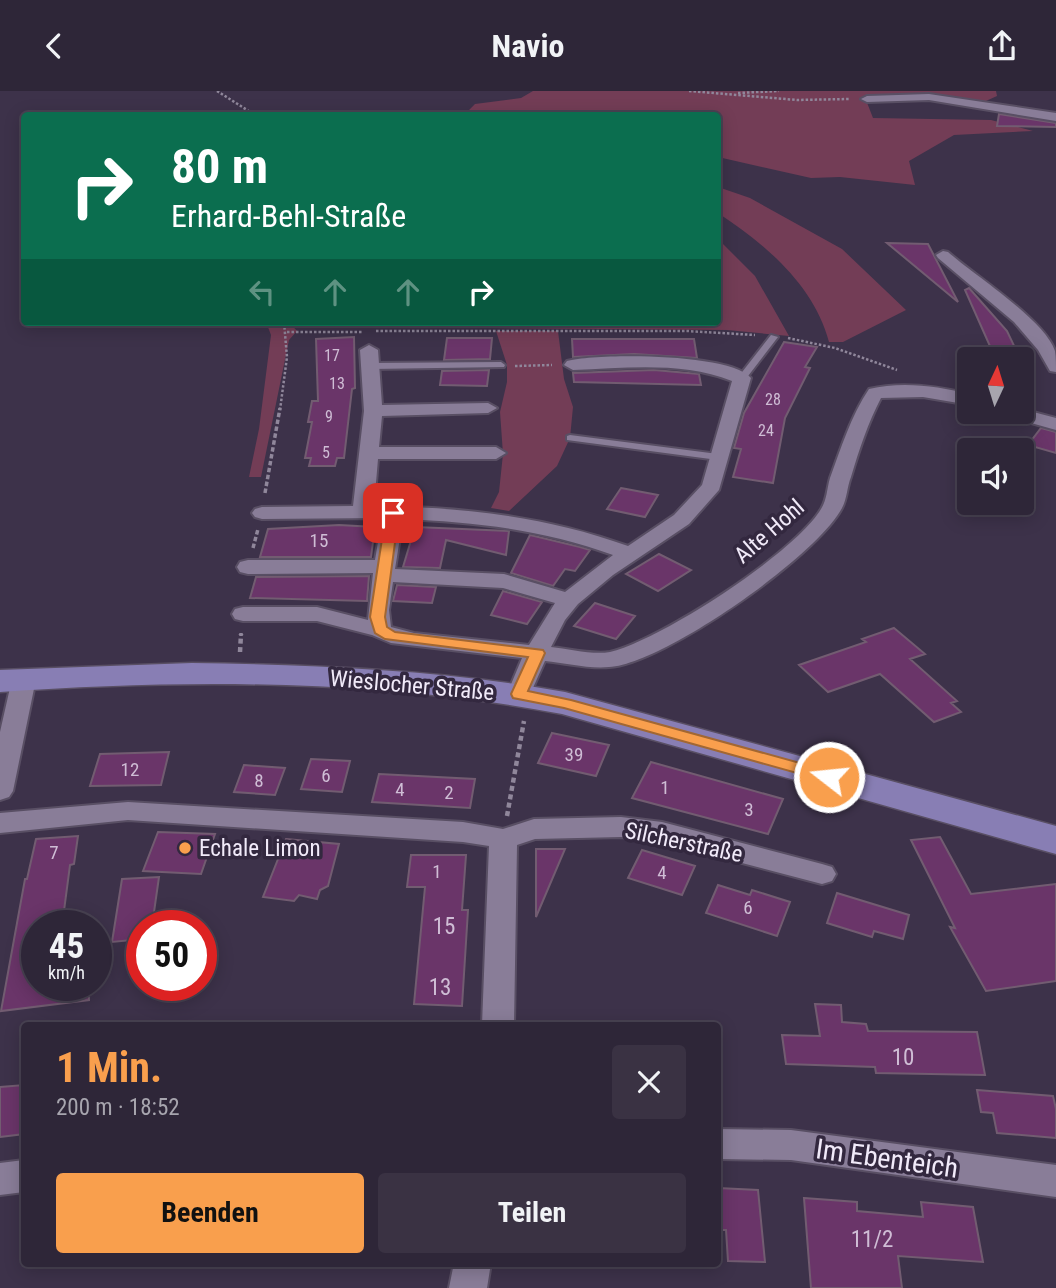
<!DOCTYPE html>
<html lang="de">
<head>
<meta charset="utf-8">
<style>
	:root { --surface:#2e2638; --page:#3a3243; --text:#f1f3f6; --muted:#a7a5ae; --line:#494353; --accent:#f99f4d }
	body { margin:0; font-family:"Roboto Condensed",sans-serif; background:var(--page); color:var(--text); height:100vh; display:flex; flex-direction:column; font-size:26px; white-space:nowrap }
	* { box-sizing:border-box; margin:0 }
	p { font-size:23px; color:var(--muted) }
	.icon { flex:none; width:38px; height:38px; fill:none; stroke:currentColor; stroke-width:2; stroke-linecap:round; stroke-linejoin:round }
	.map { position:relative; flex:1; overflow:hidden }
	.sheet { position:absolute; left:21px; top:931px; width:700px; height:245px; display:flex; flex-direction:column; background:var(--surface); border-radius:7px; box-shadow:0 4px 18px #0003,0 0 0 2px var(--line) }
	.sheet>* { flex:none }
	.hud { position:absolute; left:21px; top:21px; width:700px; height:214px; border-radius:7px; box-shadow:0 4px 18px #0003,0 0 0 2px var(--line); background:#0b6e4f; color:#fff; overflow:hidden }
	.needle { width:46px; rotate:4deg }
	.tools { position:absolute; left:957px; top:256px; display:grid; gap:14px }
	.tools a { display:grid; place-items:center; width:77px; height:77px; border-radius:7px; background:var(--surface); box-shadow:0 4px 18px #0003,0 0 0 2px var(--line); font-size:35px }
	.speed { position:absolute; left:21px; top:819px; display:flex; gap:14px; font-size:35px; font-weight:700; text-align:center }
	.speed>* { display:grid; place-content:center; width:91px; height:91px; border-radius:50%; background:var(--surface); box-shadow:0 4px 18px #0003,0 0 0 2px var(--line); line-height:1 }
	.speed small { font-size:18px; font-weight:400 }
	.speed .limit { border:10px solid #d22; background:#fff; color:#111 }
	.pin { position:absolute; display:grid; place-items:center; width:60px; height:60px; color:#fff; margin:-30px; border-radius:14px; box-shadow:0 4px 10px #0006 }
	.me { position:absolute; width:77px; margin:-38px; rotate:286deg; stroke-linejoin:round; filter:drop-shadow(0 0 5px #0008) }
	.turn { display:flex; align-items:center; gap:24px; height:147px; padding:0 35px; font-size:32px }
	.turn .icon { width:91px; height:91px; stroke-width:2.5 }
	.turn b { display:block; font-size:49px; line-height:60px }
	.lanes { display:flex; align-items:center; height:66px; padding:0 35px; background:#0003; justify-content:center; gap:35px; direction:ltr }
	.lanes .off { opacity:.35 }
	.round { display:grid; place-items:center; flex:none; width:74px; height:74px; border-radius:7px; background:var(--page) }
	.headline { display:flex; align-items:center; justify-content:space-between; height:119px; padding:0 35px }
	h1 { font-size:42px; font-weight:700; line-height:52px; color:var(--accent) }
	.primary-button { display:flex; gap:14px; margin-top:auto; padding:14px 35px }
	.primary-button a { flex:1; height:80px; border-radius:7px; background:var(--accent); color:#111; font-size:28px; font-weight:700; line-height:80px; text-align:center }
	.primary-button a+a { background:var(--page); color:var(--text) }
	header { display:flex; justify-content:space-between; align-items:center; height:91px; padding:0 35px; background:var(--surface); font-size:32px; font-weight:700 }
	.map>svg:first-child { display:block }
</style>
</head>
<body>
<header><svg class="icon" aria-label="back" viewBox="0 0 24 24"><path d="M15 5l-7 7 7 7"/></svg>Navio<svg class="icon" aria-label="share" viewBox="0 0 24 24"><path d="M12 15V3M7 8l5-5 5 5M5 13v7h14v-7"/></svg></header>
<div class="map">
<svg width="1056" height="1197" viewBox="0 0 1056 1197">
	<rect width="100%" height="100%" fill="#3d324a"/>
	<path fill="#733d56" d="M533,0H996L997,5L977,14L949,11L866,9L873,27L991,29L1033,40L954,44L909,70L915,94L840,86L811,87L718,66V24H464L475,13L521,7Z
		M718,96L750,107L842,158L906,219L843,251H829C814,194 765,153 718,122Z
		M718,148L755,185L789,245L727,239L491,237L489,231H718Z
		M266,231H289L297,240L289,249L261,386H249L259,338L271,244Z
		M496,240H558L564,288L573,316L570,347L557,375L509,420L491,417L499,401L503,363L500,321L507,291V274Z"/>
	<path fill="#6a3569" stroke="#725c71" stroke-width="2" d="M999,23L1056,32V36L997,35Z
		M887,152L928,153L958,211Z
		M969,197L1007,240L1018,263L993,262L965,199Z
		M354,246L355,297L352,298L344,367H337L335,375H309L311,367H305L312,331H308L312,310H318L316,248Z
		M447,247H492L490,268L444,269Z
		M572,248H694L697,267L634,263L573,266Z
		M784,251L817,256L805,276L810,277L785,327L773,392L733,386L741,358L734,357L744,322Z
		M489,279L487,295L440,294L442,280Z
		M654,279L699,283L701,294L574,291L573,282Z
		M1041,337L1056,341V362L1028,354Z
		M621,397L658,404L645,426L607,418Z
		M339,434L375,436L371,466H260L268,438Z
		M415,436L509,440L506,464L446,449L440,477L403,476Z
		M530,444L580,456L590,459L575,480L565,478L553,495L511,482Z
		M659,463L691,479L658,500L626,483Z
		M369,485L367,510L250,507L256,486Z
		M397,494L436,496L432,512L393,510Z
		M503,500L542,511L527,533L491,524Z
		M595,512L635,525L616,548L574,535Z
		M894,537L925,563L910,568L957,610L951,612L961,621L934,631L880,583L828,601L799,574L866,551L862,548Z
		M552,642L609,654L596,685L538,672Z
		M169,661L161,694L90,695L100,663Z
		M311,668L350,670L342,701L301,698Z
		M651,671L783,708L768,743L632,707Z
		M244,674L285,677L275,704L234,701Z
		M379,683L475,688L470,717L372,711Z
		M158,741L215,743L201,783L143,780Z
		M78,745L74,773L70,774L62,835H37V894H88L89,909L1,920L25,788H27L36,748Z
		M940,746L971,803L1056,793V890L986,900L950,836L955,837L911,749Z
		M286,748L339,753L328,795L320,799L317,808L299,804L294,810L263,806Z
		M536,758H565L536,826Z
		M642,759L695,775L682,804L628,787Z
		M411,764H466L462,819H468L462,915L414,913L425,796H407Z
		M159,786L152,835H142V848L112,851L122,788Z
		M718,794L750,804L752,799L790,811L777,845L706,822Z
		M837,802L909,824L903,848L874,840L872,846L827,832Z
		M815,913L841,914L842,931L866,933L868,940L977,941L985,984L876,982L875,976L786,973L782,944L820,945Z
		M24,994V1043L0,1046V996Z
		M977,999L1053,1005L1056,1018V1047L997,1042L993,1022L981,1021Z
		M718,1097L758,1099L765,1171L728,1170L726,1139H718Z
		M804,1107L857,1111V1120L923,1126L921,1111L973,1116L983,1171L898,1165L902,1197H811Z"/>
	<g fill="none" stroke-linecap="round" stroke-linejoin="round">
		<defs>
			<path id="lane" d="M771,244L778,246L745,289H739V285Z
				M501,271L505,274L504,276L371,278L367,275L371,272Z
				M570,344L718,363L723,366L718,369L567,349V345Z"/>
			<path id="street" d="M929,3L1056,22V30L929,9L867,11L861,8L867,5Z
				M943,160L948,161C974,184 1045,229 1055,260C1056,266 1056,275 1056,281L1050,280L1038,259L1014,231L938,167L936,164Z
				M369,254L378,259L382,314L488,312L497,317L488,322L382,325L379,356H496L506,362L496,368H378L374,415C461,416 545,425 628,455L674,424L702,394L732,290C682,270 626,277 573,279L564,274L567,270C599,262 730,262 751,287L719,399L689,433L613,484L578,513L565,529L551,556C569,558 593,564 610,561C660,549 795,462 821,418C827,409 827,397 830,387C841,357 851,325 869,298C902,290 937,295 970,303V314L923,306L881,307C868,332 859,359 851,386C847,396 847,408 842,417C817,465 663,573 609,576C589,578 565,572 545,570L528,608L519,611L510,608L507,603L522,567L391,552L372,544L317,530H243L235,528L232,523L235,518L243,516H317L368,529L373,482L248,483L240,481L237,476L240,471L248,469H375L382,427L262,428L255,426L252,422L255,418L262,416L353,415L364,320L360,259ZM403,428C476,431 544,439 613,464L565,501L504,483L395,478ZM393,491L503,497L555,512L529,554L414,542L391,536L389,519Z
				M1022,318L1056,327V339L1003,324L1000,320H1022Z
				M24,580L33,583L36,588L13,700L9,706L0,709V641L12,588L15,583Z
				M128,711L463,731L503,738L534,728L621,726L662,731L822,773L832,776L836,783L832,790L822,793L662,751L621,746L535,748L517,754L514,934H482L489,755L463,751L128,729L0,742V722Z
				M718,1038L791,1039L1056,1074V1106L791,1069L718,1068Z
				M24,1069V1101L0,1104V1072Z
				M454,1172H491L487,1197H449Z"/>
			<path id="secondary" d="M192,572C317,574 442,579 565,601L1056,735V763L562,623C379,588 186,588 0,601V579Z"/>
		</defs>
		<use href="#lane" stroke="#594f64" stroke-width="4"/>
		<use href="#street" stroke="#594f64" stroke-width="4"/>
		<use href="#secondary" stroke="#594f64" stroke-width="3"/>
		<path stroke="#90879b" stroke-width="2.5" stroke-dasharray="2.5 2" stroke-linecap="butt" d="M217,0L255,24
			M689,0L797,9L849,8
			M738,2L779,0
			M376,240H687L755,244
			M287,241H363
			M788,247L835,257L897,279
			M515,275L552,274
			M280,319L287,266L284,231"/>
		<path stroke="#90879b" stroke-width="3.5" stroke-dasharray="4.5 2.5" stroke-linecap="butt" d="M265,402L280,317
			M253,457L258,438
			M241,545V542"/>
		<path stroke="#90879b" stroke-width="4.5" stroke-dasharray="5 3.5" stroke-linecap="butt" d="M240,561L241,543
			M507,725L524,630"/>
		<use href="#lane" fill="#897d98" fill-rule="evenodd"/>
		<use href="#street" fill="#897d98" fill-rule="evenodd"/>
		<use href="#secondary" fill="#887eb4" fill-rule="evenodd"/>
	</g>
	<path fill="#f99f4d" stroke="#a26732" stroke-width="2" d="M393,418L399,422L385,526L387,536L395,541L543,559L545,562L528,600L571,609L829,680L837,686L829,691L564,617L513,607L511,603L528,566L385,548L375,542L370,526L386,422Z"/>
	<circle fill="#f99f4d" stroke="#33283f" stroke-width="2.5" cx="185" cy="757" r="7"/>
	<g text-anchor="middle" stroke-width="7" stroke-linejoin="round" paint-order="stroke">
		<g font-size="16" fill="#cfbdd5">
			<text x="332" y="270">17</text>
			<text x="337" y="298">13</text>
			<text x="773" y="314">28</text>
			<text x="329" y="331">9</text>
			<text x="766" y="345">24</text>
			<text x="326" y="367">5</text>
		</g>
		<g font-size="19" fill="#cfbdd5">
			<text x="319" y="456">15</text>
			<text x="574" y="670">39</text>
			<text x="130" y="685">12</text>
			<text x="326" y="691">6</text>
			<text x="259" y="696">8</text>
			<text x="665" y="703">1</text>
			<text x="400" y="705">4</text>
			<text x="449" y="708">2</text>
			<text x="749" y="725">3</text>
			<text x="54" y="768">7</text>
			<text x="437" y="787">1</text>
			<text x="662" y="788">4</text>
			<text x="748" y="823">6</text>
		</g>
		<g font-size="23" fill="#f1eaf9" stroke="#33283f">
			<text transform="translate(769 440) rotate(-41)" y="8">Alte Hohl</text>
			<text transform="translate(412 594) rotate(5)" y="8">Wieslocher Straße</text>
			<text transform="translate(684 751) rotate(12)" y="8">Silcherstraße</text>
		</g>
		<g font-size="23" fill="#f1eaf9" stroke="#33283f" text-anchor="start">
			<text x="199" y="765">Echale Limon</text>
		</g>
		<g font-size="23" fill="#cfbdd5">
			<text x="444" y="843">15</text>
			<text x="440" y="904">13</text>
			<text x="903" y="974">10</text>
			<text x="872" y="1156">11/2</text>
		</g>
		<g font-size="28" fill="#f1eaf9" stroke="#33283f">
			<text transform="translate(887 1067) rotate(8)" y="10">Im Ebenteich</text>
		</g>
	</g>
</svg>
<div class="tools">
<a><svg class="needle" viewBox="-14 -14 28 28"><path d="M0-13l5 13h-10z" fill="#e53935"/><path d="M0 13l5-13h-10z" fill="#a7a5ae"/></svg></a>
<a><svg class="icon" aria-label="sound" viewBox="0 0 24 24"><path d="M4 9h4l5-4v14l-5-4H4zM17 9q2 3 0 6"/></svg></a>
</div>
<div class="speed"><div>45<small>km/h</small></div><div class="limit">50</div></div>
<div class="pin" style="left:393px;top:422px;background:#d93025"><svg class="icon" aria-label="arrive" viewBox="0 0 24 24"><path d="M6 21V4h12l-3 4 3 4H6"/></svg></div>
<svg class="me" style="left:829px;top:686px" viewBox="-20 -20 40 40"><circle r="17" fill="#f99f4d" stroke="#fff" stroke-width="3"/><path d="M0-11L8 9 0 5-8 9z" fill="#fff"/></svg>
<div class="hud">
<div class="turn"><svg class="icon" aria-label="right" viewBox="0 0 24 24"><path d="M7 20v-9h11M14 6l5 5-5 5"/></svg><div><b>80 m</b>Erhard-Behl-Straße</div></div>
<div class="lanes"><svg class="icon off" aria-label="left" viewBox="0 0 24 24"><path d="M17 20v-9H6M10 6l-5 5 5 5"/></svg><svg class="icon off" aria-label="ahead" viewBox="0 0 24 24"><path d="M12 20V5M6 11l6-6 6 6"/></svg><svg class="icon off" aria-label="ahead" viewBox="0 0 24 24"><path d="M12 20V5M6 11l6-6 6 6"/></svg><svg class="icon" aria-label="right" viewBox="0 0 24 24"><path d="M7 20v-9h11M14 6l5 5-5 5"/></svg></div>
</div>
<section class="sheet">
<div class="headline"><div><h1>1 Min.</h1><p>200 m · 18:52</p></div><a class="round"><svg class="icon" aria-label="close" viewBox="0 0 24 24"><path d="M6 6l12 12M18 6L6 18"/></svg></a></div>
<div class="primary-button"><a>Beenden</a><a>Teilen</a></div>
</section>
</div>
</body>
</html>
